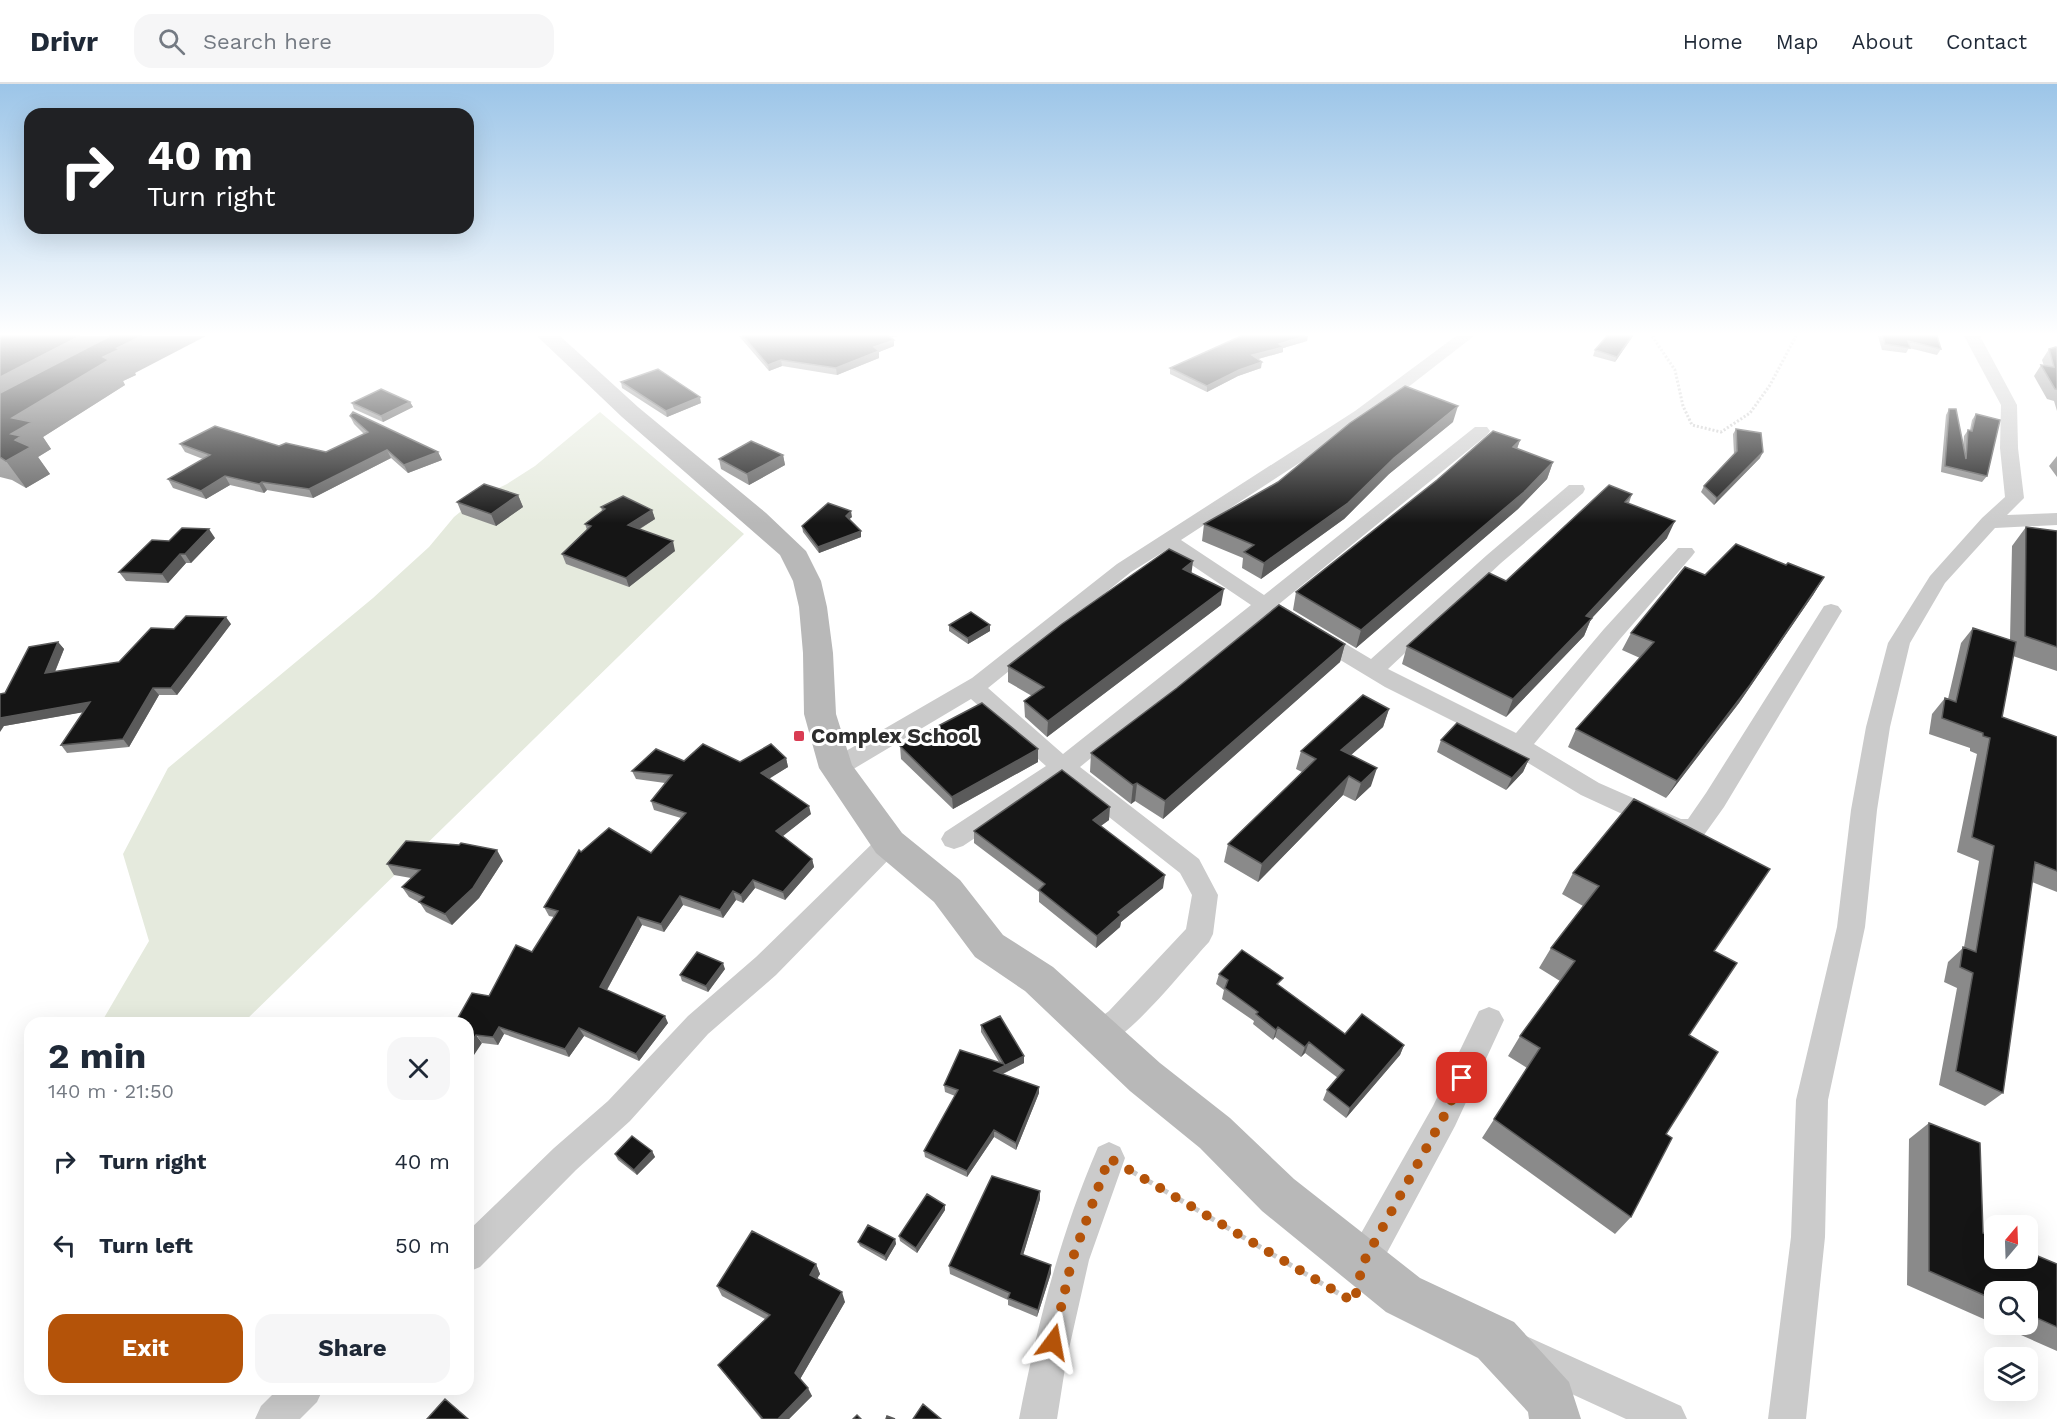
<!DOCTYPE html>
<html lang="en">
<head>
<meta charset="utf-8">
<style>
	:root { --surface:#fff; --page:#f6f6f7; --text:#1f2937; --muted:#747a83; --line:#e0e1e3; --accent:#b45309 }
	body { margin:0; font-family:"Work Sans",sans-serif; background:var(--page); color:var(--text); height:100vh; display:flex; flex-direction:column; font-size:22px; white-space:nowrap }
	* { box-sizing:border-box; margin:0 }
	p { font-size:20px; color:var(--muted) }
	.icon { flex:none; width:33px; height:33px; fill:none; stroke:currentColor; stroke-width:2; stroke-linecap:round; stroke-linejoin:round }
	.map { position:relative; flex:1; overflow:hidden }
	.panel { position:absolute; left:24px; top:933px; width:450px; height:378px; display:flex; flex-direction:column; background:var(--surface); border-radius:18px; box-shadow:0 6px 24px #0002 }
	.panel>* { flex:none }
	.banner { position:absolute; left:24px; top:24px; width:450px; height:126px; border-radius:18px; box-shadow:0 6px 24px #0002; background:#202124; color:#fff; overflow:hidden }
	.needle { width:39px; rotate:19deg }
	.controls { position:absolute; left:1984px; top:1131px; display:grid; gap:12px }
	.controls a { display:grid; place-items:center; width:54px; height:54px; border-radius:12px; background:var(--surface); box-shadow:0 6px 24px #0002; font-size:30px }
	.pin { position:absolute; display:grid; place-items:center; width:51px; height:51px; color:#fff; margin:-26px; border-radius:12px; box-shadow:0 3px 9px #0006 }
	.me { position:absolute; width:66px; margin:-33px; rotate:13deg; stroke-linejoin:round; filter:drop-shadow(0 0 4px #0008) }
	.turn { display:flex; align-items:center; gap:21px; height:126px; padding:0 24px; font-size:27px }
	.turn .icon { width:78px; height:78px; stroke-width:2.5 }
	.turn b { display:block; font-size:42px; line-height:51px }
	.round { display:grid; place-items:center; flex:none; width:63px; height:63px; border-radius:18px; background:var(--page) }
	.summary { display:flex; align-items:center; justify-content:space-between; height:102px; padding:0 24px }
	h1 { font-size:36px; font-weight:700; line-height:45px }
	.primary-button { display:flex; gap:12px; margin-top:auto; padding:12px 24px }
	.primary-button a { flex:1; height:69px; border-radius:18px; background:var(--accent); color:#fff; font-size:24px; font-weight:700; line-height:69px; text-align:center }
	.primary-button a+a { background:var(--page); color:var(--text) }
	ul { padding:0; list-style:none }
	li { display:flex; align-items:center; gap:18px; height:84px; padding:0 24px }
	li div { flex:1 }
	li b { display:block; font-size:22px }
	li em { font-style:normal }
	header { display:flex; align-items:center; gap:36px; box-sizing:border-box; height:84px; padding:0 30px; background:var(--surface); border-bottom:2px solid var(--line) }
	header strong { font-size:28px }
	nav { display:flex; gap:33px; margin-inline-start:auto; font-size:21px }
	.search { width:420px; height:54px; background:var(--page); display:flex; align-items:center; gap:15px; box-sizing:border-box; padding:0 21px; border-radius:18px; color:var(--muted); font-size:22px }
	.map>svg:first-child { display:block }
</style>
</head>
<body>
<header>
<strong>Drivr</strong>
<div class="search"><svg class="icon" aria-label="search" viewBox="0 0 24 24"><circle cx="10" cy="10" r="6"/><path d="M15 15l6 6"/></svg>Search here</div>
<nav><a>Home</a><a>Map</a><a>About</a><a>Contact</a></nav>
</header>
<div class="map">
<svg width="2057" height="1335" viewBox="0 0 2057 1335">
	<rect width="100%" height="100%" fill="#fff"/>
	<path fill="#e5eadd" d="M600,328L744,450L243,939H101L149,857L123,770L168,684L373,514L429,463L454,433L476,415L507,400L535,382Z"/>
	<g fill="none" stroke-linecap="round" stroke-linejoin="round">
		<path stroke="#cbcbcb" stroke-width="3" stroke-dasharray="2 2" stroke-linecap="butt" d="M1652,252L1675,286L1683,322L1692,341L1721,348L1750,329L1770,301L1796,252"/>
		<path stroke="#cbcbcb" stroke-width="5" stroke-dasharray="4.5 4.5" stroke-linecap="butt" d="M1133,1088L1343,1212"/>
		<path fill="#cbcbcb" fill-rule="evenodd" d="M1456,252H1474L1367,335L1181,456L1264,511L1475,343H1487L1490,347L1487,351L1279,520L1371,575L1487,471L1569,401H1583L1585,405L1583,409L1501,479L1388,585L1516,649L1604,545L1678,464H1692L1695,468L1692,472L1620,555L1534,660L1599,699L1681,735H1688L1706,709L1824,522L1831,520L1838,522L1842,527L1724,723L1704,751L1679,755L1670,752L1581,711L1487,654L1385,603L1266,531L1080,683L1199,775L1218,811L1213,850L1209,858C1183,886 1132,952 1100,964L1089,960L1085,951L1089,942L1109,927L1186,845L1192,811L1180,789L1062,696L963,762L954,765L945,762L941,755L945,748L1046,682L971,615L845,690L836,693L827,690L824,684L827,678L972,594L1117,480L1355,327ZM1168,465L1251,521L1063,670L988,604L1131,488Z
			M1964,252H1980L2017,321L2018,364L2024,414L2007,431L2057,429V441L1995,444L1945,499L1910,559L1890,643L1877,726L1865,843L1828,1016L1825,1153L1806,1335H1768L1791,1153L1796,1016L1837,843L1851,726L1866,643L1888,559L1930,492L1982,434L2005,413L2000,364L2001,321Z
			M889,749L898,752L902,759L898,766L776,891L708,950L630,1037L576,1086L480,1183L468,1188V1147L554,1064L608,1017L688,932L756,873L880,752Z
			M1489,923L1499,927L1504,936L1455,1042L1375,1191L1363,1196L1351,1191L1346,1179L1351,1167L1433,1022L1479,927Z
			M1109,1058L1120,1063L1125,1074L1089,1176L1066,1278L1057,1335H1019C1037,1241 1060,1151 1098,1063Z
			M1526,1252L1681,1322L1687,1335H1626L1513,1283L1508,1270L1513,1257Z
			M278,1305H323L317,1318L300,1335H255L261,1322Z"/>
		<path fill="#b8b8b8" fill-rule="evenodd" d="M537,252H560L638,323L766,429L806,467L821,497L827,523L833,569L836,630L852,681L902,749L960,796L1003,851L1053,883L1160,979L1230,1034L1294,1095L1420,1194L1514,1238L1569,1298L1581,1335H1529L1528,1328L1478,1274L1386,1228L1262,1127L1200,1064L1130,1007L1025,907L975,873L934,818L876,769L819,684L804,630L803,569L799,523L793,497L780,471L622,333Z"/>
	</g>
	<path fill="#8a8a8a" d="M0,252L135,289L136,291L123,297L125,301L43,353L51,365L38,373L50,390L26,404L12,396L0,393Z
		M739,252H897L890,254L894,262L879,268V274L837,291L782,282L769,287Z
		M1633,252L1615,278L1593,272L1595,266Z
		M1878,252H1937L1941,265L1937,271L1909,264L1906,269L1882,266Z
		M1307,257L1283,264V268L1258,275L1261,284L1238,292L1207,308L1170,290V284Z
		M2049,265H2057V327L2054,317L2047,315L2034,292L2041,281L2044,282L2042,276Z
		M621,298L701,319L667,333L622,304Z
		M410,318L413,323L383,338L354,325L352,319Z
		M1949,325L1963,363L1964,352L1968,346H1970L1972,336L1976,330L1987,392L1982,398L1941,388L1946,331Z
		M350,332L438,368L442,376L408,389L391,374L313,414L267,406L264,409L230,401L206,415L173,404L168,395L203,375L185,368L180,360L279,362L326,368L364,350L354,340Z
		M1453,338L1389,390L1344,435L1261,495L1242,484L1243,474L1202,457L1204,440Z
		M1736,345L1760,374L1714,421L1701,408L1704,402L1734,370L1733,350Z
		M1520,356L1517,365L1553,378L1547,395L1518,425L1356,564L1293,526L1296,508Z
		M783,371L785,381L749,401L721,385L719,375Z
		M2057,372V393L2049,382Z
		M1632,410L1629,419L1667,454L1591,535L1584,552L1506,633L1402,580L1407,562L1506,497Z
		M518,411L523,423L496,442L462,430L457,418Z
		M601,423L652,426L655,435L640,445L675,467L629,503L566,480L562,470L587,446L585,440L602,427Z
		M852,433L849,435L861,447V453L819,469L803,448L802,442Z
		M2026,443L2057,447V587L2013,572L2002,633L2057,653V808L2032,798L2003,1009L1985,1022L1939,1001L1957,904L1944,898L1948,878L1964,863L1979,777L1957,768L1977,670L1970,667V664L1929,650L1932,630L1945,614L1948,615L1961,559L1973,544L2010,556L2012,462Z
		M215,454L191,479H186L168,499L126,497L119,488L169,457Z
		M1786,481L1824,493L1813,511L1739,619L1666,714L1568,663L1576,645L1640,574L1622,566L1631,549Z
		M1192,489L1221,521L1047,653L1025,633L1024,617L1032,612L1008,598V582Z
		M231,540L177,611H159L129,663L67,669L61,661L83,628L4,642L5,609L58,558L64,565L55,588L119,578L174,545Z
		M949,541H990V547L968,560L949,547Z
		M1345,560L1340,578L1163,735L1135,717L1131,720L1090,688L1091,669Z
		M1389,625L1383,643L1351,671L1371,702L1355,717L1343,711L1258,798L1224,778L1228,760L1302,688L1296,685L1301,667Z
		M1441,656L1529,675L1523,688L1506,706L1437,668Z
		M900,662L1038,665V678L953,725L901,675Z
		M786,674L788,683L769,694L811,730L782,752L812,775L814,783L785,816L755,804L743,819L736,816L723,834L683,821L664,848L642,841L607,906L668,939L639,977L584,952L569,973L504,950L498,961L482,959L468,939L489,912L532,868L554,833L549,832L544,823L581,768L651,769L681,734L654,726L651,717L665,699L636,695L632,687L684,677L740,678Z
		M1634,715L1714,867L1689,951L1666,1050L1631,1133L1615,1150L1482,1054L1527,984L1508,972L1520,952L1560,897L1539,884L1551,864L1583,822L1562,810L1573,789Z
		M1109,736L1101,742L1163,804L1121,838L1120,843L1096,864L1039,818V808L974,759V747Z
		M503,777L479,814L452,841L426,828L420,819L409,813L402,803L411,794L394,791L387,780Z
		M725,885L708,908L682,897L680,891Z
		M1219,890L1280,902L1345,950L1404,961L1400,971L1346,1034L1323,1016L1327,1006L1338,994L1305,969L1301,973L1275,953L1273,956L1253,940L1254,937L1222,915L1224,906L1216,900Z
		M981,941L1024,972V979L1003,990L1039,1009L1016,1066L994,1053L967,1093L925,1073L924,1067L955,1012L945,1008L944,1001L999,978L981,948Z
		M1929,1039L1983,1149L2057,1180V1267L1996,1240H2028V1208H1995V1240L1907,1201L1909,1055Z
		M652,1067L655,1073L637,1091L618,1076L615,1070Z
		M1040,1107V1115L1023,1171L1051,1181V1189L1037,1233L1008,1221V1216L950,1190L949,1182Z
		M945,1121V1126L917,1169L900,1157L899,1152Z
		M895,1155L896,1160L886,1177L860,1162L858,1158Z
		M816,1180L820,1190L817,1194L845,1218L800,1295L812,1312L789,1335H761L724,1289L718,1281L765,1235L722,1212L717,1202Z"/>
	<path fill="#5b5b5b" d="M80,252H206L135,289L136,291L123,297L125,301L43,353L51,365L38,373L50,390L26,404L6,377L11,350L0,328V293Z
		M1305,252H1308L1307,257L1283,264V268L1251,277L1252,271L1279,260Z
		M1632,252H1633L1615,278L1617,273Z
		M894,256V262L879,268V274L837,291L836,284L874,263Z
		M781,276L782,282L769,287L768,281Z
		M1262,278L1261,284L1238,292L1207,308V302L1239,286Z
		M700,313L701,319L667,333L666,327Z
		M410,318L413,323L383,338L381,332Z
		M1458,322L1453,338L1389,390L1344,435L1261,495L1264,479Z
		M1520,356L1514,373L1513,363Z
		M387,366L391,374L313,414L309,405Z
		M438,368L442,376L408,389L404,381Z
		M1763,368L1760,374L1714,421L1717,414Z
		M783,371L785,381L749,401L747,390Z
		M1553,378L1547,395L1518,425L1356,564L1361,546Z
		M225,392L230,401L206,415L201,407Z
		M262,398L267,406L264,409L259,400Z
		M518,411L523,423L496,442L491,430Z
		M652,426L655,435L631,450L628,441Z
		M851,427L852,433L846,438V432Z
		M1675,437L1667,454L1591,535L1584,552L1506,633L1513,615L1586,532Z
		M209,445L215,454L191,479L185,470Z
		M861,447V453L819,469L818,463Z
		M673,457L675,467L629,503L626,494Z
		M180,470L186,479L168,499L162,490Z
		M1193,477L1191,493L1183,485Z
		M1824,493L1813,511L1739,619L1666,714L1677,697Z
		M1224,505L1221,521L1047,653L1048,637Z
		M226,533L231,540L177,611L171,604Z
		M990,541V547L968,560V554Z
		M58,558L64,565L51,597L45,589Z
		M1345,560L1340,578L1163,735L1165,717Z
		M153,604L159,611L129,663L123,655Z
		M90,618L96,626L4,642L0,648V634Z
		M1389,625L1383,643L1336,684L1341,666Z
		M1038,665V678L953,725L952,713Z
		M786,674L788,683L764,698L761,689Z
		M1529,675L1523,688L1506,706L1512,694Z
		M1377,684L1371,702L1355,717L1361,699Z
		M1349,692L1343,711L1258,798L1262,780Z
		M1137,699L1135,717L1131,720L1133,701Z
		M809,722L811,730L778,756L776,747Z
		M1110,723L1109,736L1092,748L1093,736Z
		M497,766L503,777L479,814L452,841L445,830Z
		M812,775L814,783L785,816L783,808Z
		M1165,791L1163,804L1121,838L1120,843L1096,864L1097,852L1118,828Z
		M753,796L755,804L743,819L741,811Z
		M733,807L736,816L723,834L720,826Z
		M680,812L683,821L664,848L661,840Z
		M638,833L642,841L604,911L600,903Z
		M723,879L725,885L708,908L706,902Z
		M665,932L668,939L639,977L636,970Z
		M499,943L504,950L498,961L493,953Z
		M1278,943L1275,953L1273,956L1276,946Z
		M579,944L584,952L569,973L565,965Z
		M476,951L482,959L468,980V964Z
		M1309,958L1305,969L1301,973L1305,963Z
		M1404,961L1400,971L1346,1034L1350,1024Z
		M1024,972V979L994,994V987Z
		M1039,1003V1009L1016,1066V1059Z
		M994,1046V1053L967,1093V1087Z
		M652,1067L655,1073L637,1091L634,1086Z
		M1040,1107V1115L1021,1178V1170Z
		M945,1121V1126L917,1169L916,1164Z
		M895,1155L896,1160L886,1177L885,1172Z
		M816,1180L820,1190L814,1200L810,1191Z
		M1051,1181V1189L1037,1233L1038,1226Z
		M842,1208L845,1218L799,1297L795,1289Z
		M808,1304L812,1312L789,1335H778Z"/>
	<path fill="#151515" stroke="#5b5b5b" stroke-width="1.5" d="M0,252H80L0,293Z
		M110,252H142L117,264L120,265L103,273L109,276L12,334L32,338L11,350L21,352L15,356L31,363L6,377L0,373V309Z
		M743,252H888L894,256L874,263L879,267L836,284L781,276L768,281Z
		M1241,252H1305L1279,260L1284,263L1252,271L1262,278L1239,286L1207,302L1170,284Z
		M1607,252H1632L1617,273L1595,266Z
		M1883,252H1937L1941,265L1908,257L1910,264L1885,260Z
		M2056,263L2057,265V305H2055L2041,281L2054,283L2049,265Z
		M658,285L700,313L666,327L621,298Z
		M1405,302L1458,322L1394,374L1348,419L1264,479L1244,468L1254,461L1204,440L1278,398L1350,339Z
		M381,305L410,318L381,332L352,319Z
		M1949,325H1956L1966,375L1968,346L1972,347L1976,330L2000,336L1987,392L1945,382Z
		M353,328L438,368L404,381L387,366L309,405L262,398L259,400L225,392L201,407L168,395L210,371L180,360L215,342L279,362L286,359L326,368L368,348L350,332Z
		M1736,345L1761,349L1763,368L1717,414L1704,402L1737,367Z
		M1493,347L1520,356L1513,363L1553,378L1524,408L1361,546L1296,508L1437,396Z
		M751,357L783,371L747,390L719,375Z
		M484,400L518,411L491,430L457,418Z
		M1609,401L1632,410L1625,418L1675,437L1586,532L1592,534L1513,615L1407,562L1489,489L1506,497Z
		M623,412L652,426L628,441L673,457L626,494L562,470L591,442L585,440L605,425L601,423Z
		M828,419L851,427L846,432L861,447L818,463L802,442Z
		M2026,443L2057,447V563L2025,552Z
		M182,444L209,445L185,470H180L162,490L119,488L152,456L169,457Z
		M1736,460L1786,481L1788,479L1824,493L1750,601L1677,697L1576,645L1654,558L1631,549L1685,483L1705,491Z
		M1169,465L1193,477L1183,485L1224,505L1048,637L1024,617L1044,603L1008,582L1062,540Z
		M1279,521L1345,560L1165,717L1137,699L1133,701L1091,669L1177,604Z
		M971,528L990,541L968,554L949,541Z
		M186,532L226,533L171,604H153L123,655L61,661L90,618L0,634V610L5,609L29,563L58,558L45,589L119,578L151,544L174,545Z
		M1973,544L2016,558L2002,633L2057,653V787L2035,778L2003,1009L1956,987L1973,889L1960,883L1963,863L1976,868L1994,762L1972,753L1990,654L1983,652V649L1942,634L1945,614L1956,618Z
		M1363,611L1389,625L1341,666L1377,684L1361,699L1349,692L1262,780L1228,760L1316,675L1301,667Z
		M982,619L1038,665L952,713L900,662Z
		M1457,639L1529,675L1512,694L1441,656Z
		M703,660L740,678L771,660L786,674L761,689L809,722L776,747L812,775L783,808L753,796L741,811L733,807L720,826L680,812L661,840L638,833L600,903L665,932L636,970L579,944L565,965L499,943L493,953L476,951L468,964V939H455L472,909L489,912L516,861L532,868L558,827L544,823L579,766L581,768L609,744L651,769L686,729L651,717L672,691L632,687L656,665L684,677Z
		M1062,686L1110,723L1093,736L1165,791L1118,828L1121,831L1097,852L1039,806L1045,800L974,747Z
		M1634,715L1770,785L1714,867L1737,879L1689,951L1718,968L1666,1050L1672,1054L1631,1133L1494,1035L1540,964L1520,952L1575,877L1551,864L1599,802L1573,789Z
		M406,757L459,761L461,759L497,766L473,804L445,830L419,818L424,813L402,803L420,786L387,780Z
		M1242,866L1283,894L1277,900L1345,950L1362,930L1404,961L1350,1024L1327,1006L1344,986L1309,958L1305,963L1278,943L1276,946L1256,930L1258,928L1225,904L1228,896L1219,890Z
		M697,868L723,879L706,902L680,891Z
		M1000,932L1024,972L994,987L1039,1003L1016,1059L994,1046L967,1087L924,1067L958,1006L944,1001L960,966L1004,980L981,941Z
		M1929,1039L1980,1059L1983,1149L1995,1154V1174H2028V1168L2057,1180V1243L2028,1230V1208H1995V1216L1929,1187Z
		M632,1052L652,1067L634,1086L615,1070Z
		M992,1092L1040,1107L1021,1170L1051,1181L1038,1226L1008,1214L1010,1209L949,1182Z
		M927,1110L945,1121L916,1164L899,1152Z
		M868,1141L895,1155L885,1172L858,1158Z
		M752,1147L816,1180L810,1191L842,1208L795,1289L808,1304L778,1335H763L718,1281L770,1231L717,1202Z
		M445,1315L468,1335H427Z
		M923,1320L941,1335H913Z
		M857,1331L861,1335H853Z
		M887,1332L895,1335H886Z"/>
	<linearGradient id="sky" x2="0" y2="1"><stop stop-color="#9cc5e8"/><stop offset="0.57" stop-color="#fff"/><stop offset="1" stop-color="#fff" stop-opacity="0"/></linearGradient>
	<rect width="2057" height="439" fill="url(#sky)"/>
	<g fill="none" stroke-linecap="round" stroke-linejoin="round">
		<path stroke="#b45309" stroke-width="10" stroke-dasharray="0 18" d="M1053,1258L1072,1176L1109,1074L1354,1218L1363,1179L1444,1032L1462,994"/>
	</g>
	<rect fill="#d93c53" stroke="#fff" stroke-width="2" x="793" y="646" width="12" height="12" rx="3"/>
	<g text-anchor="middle" stroke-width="6" stroke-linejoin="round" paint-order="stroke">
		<g font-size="21" font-weight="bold" fill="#2e2e2e" stroke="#fff" text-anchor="start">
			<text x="811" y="659">Complex School</text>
		</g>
	</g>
</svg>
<div class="controls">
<a><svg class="needle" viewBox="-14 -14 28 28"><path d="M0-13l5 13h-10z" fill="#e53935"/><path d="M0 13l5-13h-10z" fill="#747a83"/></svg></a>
<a><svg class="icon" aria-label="search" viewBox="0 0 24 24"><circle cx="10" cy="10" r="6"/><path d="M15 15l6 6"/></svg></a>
<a><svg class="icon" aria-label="layers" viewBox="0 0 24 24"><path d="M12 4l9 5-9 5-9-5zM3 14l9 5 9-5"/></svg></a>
</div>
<div class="pin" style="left:1462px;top:994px;background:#d93025"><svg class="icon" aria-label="arrive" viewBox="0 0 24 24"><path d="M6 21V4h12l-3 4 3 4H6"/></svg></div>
<svg class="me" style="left:1053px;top:1258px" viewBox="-20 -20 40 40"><path d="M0-17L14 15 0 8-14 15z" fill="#b45309" stroke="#fff" stroke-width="4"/></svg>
<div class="banner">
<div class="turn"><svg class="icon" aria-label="right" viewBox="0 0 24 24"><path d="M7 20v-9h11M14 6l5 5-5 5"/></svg><div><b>40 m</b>Turn right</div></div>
</div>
<section class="panel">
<div class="summary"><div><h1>2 min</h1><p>140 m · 21:50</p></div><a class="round"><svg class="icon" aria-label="close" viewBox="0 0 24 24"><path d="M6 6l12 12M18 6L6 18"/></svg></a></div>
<ul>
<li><svg class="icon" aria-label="right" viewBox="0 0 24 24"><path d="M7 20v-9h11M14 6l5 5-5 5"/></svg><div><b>Turn right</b></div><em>40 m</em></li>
<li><svg class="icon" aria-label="left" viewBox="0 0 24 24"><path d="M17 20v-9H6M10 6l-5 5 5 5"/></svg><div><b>Turn left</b></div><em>50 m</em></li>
</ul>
<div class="primary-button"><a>Exit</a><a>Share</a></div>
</section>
</div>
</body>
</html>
